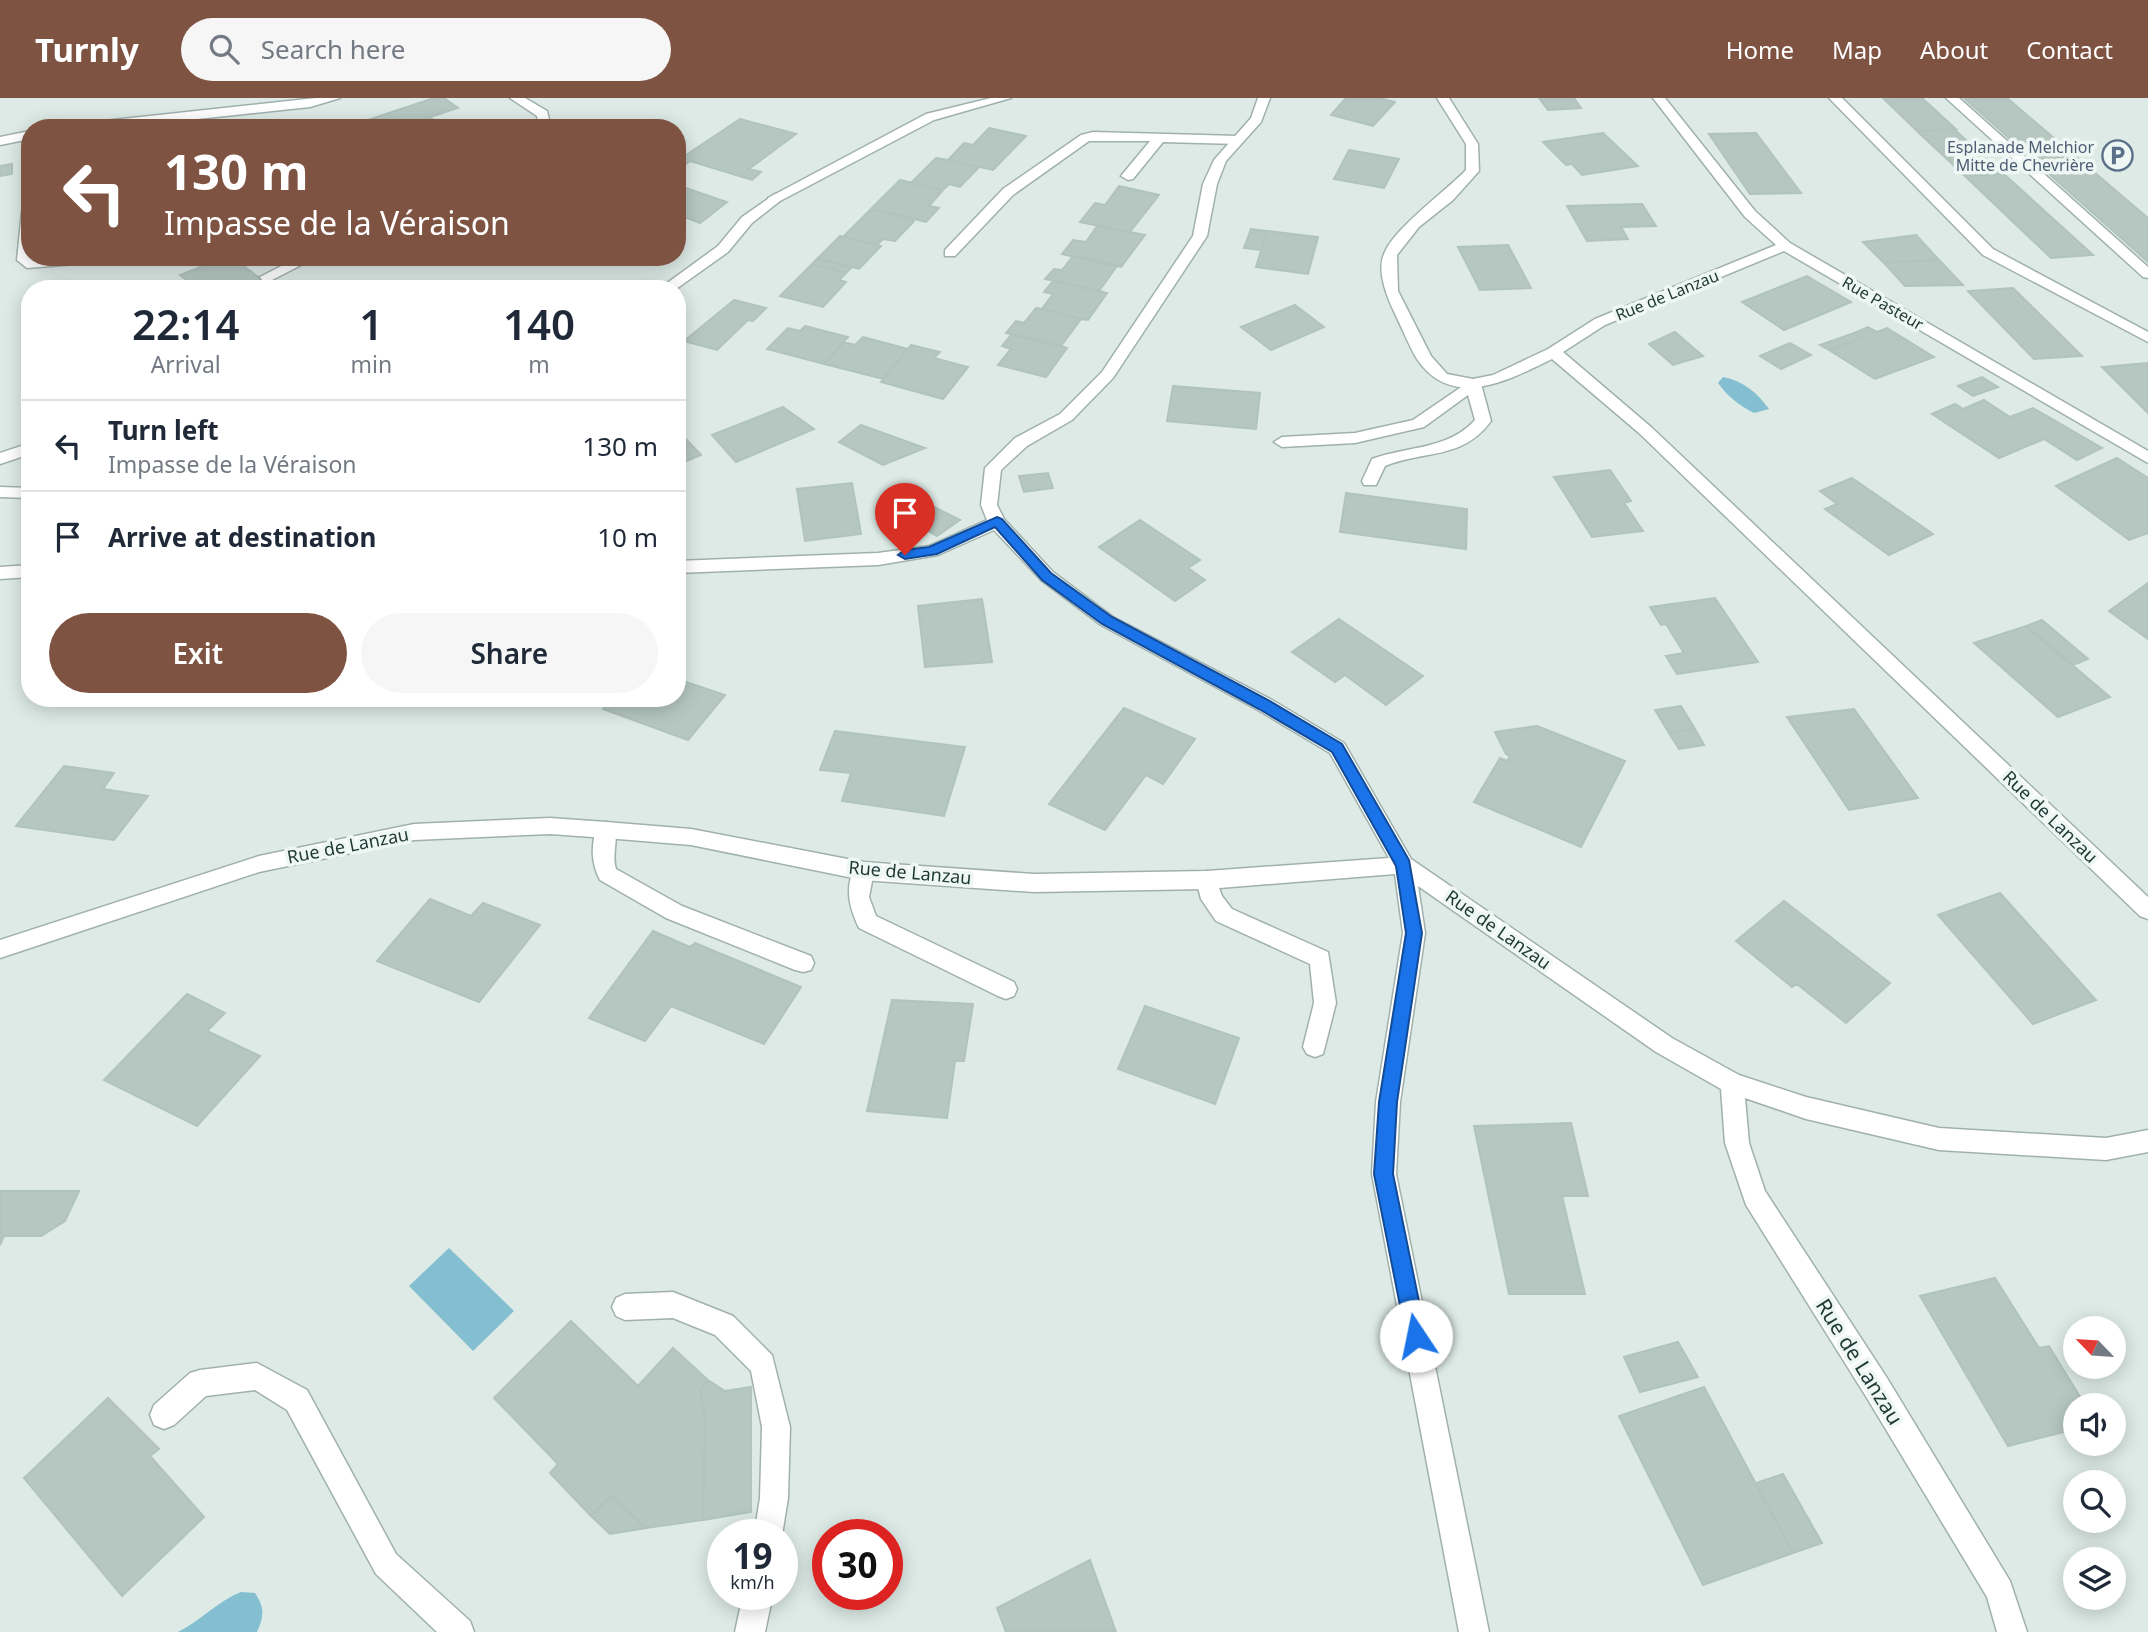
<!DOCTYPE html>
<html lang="en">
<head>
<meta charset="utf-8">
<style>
	:root { --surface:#fff; --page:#f6f6f7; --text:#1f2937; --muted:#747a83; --line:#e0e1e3; --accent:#7f5342 }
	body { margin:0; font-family:"Noto Sans",sans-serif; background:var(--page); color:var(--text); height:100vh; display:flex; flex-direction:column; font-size:26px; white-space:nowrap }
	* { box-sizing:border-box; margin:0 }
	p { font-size:23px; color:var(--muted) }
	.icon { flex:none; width:38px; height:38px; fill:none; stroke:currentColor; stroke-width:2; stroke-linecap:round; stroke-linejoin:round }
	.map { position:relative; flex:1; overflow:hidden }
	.drawer { position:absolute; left:21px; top:182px; width:665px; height:427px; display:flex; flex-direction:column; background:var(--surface); border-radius:28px; box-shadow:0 4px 18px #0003 }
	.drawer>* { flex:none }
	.top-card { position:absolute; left:21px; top:21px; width:665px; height:147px; border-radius:28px; box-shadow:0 4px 18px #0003; background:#7f5342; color:#fff; overflow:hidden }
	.needle { width:46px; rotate:295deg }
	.fabs { position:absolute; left:2063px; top:1218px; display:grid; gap:14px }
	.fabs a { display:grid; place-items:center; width:63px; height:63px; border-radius:50%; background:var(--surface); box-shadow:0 4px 18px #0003; font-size:35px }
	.speed { position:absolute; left:707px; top:1421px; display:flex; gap:14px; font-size:35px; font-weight:700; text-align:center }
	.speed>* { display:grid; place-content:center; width:91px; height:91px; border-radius:50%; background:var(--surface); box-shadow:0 4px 18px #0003; line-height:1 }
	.speed small { font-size:18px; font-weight:400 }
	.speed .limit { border:10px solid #d22; background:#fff; color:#111 }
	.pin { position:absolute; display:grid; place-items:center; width:60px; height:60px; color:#fff; margin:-72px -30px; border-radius:50% 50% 50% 0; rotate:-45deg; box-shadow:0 0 7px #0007 }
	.pin .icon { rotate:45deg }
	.me { position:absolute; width:77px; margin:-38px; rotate:349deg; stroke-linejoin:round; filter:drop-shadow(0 0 5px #0008) }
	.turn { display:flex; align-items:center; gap:24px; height:147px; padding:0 28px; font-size:32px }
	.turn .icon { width:91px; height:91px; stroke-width:2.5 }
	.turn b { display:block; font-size:49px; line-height:60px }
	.eta { display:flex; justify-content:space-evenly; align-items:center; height:119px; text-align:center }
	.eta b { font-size:42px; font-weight:600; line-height:49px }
	.button { display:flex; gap:14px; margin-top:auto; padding:14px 28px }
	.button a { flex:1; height:80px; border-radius:42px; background:var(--accent); color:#fff; font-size:28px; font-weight:600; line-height:80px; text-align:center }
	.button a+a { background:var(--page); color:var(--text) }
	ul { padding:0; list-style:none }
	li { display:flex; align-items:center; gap:21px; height:91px; padding:0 28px; border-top:2px solid var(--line) }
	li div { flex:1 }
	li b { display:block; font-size:26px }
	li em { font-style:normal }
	header { display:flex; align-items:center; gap:42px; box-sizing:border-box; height:98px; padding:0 35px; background:var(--accent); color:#fff }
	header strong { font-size:33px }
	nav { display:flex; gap:38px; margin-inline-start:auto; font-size:24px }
	.search { width:490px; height:63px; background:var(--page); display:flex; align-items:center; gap:18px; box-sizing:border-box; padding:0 24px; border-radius:38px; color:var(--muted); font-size:26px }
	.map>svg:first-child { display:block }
</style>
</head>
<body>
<header>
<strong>Turnly</strong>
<div class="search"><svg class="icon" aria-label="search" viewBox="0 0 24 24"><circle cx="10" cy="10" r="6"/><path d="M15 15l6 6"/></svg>Search here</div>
<nav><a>Home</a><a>Map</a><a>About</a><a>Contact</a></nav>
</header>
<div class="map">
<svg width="2148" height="1534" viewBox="0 0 2148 1534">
	<rect width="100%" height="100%" fill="#ddeae5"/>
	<path fill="#83bfd1" d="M1723,279C1743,283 1757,294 1769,311L1754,315C1739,307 1728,299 1718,285Z
		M449,1150L514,1213L473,1253L409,1188Z
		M241,1494L255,1495C265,1510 264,1518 257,1534H178C200,1523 218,1503 241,1494Z"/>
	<path fill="#b6c7c1" stroke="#b0c3bd" stroke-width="2" d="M434,0H444L458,10L430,19L435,23L415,30L350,28Z
		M1346,0H1380L1395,4L1373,28L1331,17Z
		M1539,0H1574L1581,10L1548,12Z
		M1883,0H1922L1956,31L1917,33Z
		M1964,0H2007L2148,120V164Z
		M740,21L796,36L749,71L761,74L752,82L690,63L677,73V63Z
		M989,30L1026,38L993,72L948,62L964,45L973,47Z
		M1954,31L2002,76L1965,78L1917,33Z
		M1603,35L1638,68L1582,77L1572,66L1566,67L1543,44Z
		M1756,35L1801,95L1750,96L1709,36Z
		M1349,52L1399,61L1384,90L1334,81Z
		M936,60L948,62L979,69L960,89L949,86L943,92L911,85Z
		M12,66V76L0,78V68Z
		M2002,76H2004L2093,157L2051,160L1965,78Z
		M900,82L943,92L929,108L939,110L926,124L871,111Z
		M677,87L727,104L700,125L677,116Z
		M1119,88L1159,97L1130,134L1080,124L1095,105L1105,107Z
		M1642,106L1656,128L1621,129L1628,141L1587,143L1567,108Z
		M871,111L916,121L895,143L883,141L877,147L843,139Z
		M1097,128L1130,134L1145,137L1121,169L1062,156L1073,142L1086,144Z
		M1251,131L1267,133L1261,152L1244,150Z
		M1267,133L1318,139L1308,176L1256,169Z
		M1916,137L1939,162L1884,165L1863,144Z
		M840,138L877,147L881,148L859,171L818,160Z
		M1508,147L1531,190L1480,192L1458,149Z
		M1073,158L1117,168L1099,193L1045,181L1054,171L1062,172Z
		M223,160H233L261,181L240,191H179L189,184L180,177Z
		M818,160L851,170L846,175L812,166Z
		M1939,162L1963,187L1905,188L1884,165Z
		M812,166L846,175L839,182L846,184L823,209L780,198Z
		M1807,178L1851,204L1784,232L1742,204Z
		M1053,183L1099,193L1107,195L1088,222L1081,221L1042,211L1053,196L1044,194Z
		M2013,190L2082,258L2034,261L1968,193Z
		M734,202L766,210L753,223L748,222L717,252L684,243Z
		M1295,207L1324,229L1271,252L1241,229Z
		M1036,210L1042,211L1081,221L1061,248L1006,235L1016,223L1024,225Z
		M805,228L848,239L824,266L767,251L788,230L800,233Z
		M1868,229L1877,234L1887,230L1934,259L1875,281L1829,252L1861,240L1854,235Z
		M1675,234L1703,258L1673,267L1649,246Z
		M1854,235L1861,240L1829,252L1820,247Z
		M1011,237L1061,248L1067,250L1046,279L998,267L1011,251L1002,248Z
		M863,239L908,251L883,281L824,266L844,244L855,247Z
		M1790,245L1811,257L1781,271L1760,258Z
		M911,247L940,254L934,260L968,269L943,301L881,284Z
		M2148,265V315L2102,269Z
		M1982,279L1998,289L1973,298L1958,288Z
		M1173,288L1260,295L1256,331L1167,323Z
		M1984,302L2010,319L2033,310L2102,350L2077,362L2044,341L1999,360L1932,316L1955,306L1963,311Z
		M783,309L814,331L736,364L712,337Z
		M861,327L925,350L883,367L839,344Z
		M684,339L701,357L677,367V342Z
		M2117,360L2148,380V435L2129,442L2056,388Z
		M1610,372L1631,403L1624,405L1643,433L1592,439L1554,379Z
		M1048,375L1053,390L1024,394L1019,378Z
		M1852,380L1933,436L1889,457L1825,411L1837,406L1820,393Z
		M852,385L861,436L805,443L797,391Z
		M1346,395L1467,411L1466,451L1340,434Z
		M928,406L960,422L937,438L910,422Z
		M1140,422L1200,462L1188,470L1205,482L1175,503L1099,449Z
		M2148,485V541L2109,513Z
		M1715,500L1758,564L1677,576L1666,558L1684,555L1666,526L1661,527L1650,509Z
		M982,501L992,564L925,569L918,508Z
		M1339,521L1423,578L1386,607L1345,577L1335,584L1292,554Z
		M2042,522L2088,561L2073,567L2026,528Z
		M2026,528L2110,599L2058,619L1974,545Z
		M677,581L725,597L688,642L603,611L612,600H677Z
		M1681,608L1695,631L1669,635L1655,612Z
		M1124,610L1195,641L1163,686L1146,677L1105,732L1049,706Z
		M1854,611L1918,700L1849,712L1787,619Z
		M1537,628L1625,663L1581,749L1474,704L1500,660L1507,663L1510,658L1506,656L1495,634Z
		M1695,631L1704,647L1679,651L1669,635Z
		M835,633L965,649L944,718L842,703L851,675L820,672Z
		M64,668L114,675L103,691L148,698L114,742L16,728Z
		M2000,795L2096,902L2033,926L1938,817Z
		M430,801L471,818L483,805L540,827L479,904L377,863Z
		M1784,803L1890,885L1846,925L1797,886L1792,889L1736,843Z
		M653,833L690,849L695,845L801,889L764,946L671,908L645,943L589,920Z
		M187,896L225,915L207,933L260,958L197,1028L104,982Z
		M892,902L973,906L964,963H955L947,1020L867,1013Z
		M1145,908L1239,940L1215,1006L1118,971Z
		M1571,1025L1588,1098H1562L1585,1196H1509L1474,1028Z
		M0,1093H79L65,1123L41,1138H4L0,1147Z
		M1995,1180L2039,1250L2049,1248L2085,1307H2076V1331L2008,1348L1920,1198Z
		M571,1223L638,1288L673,1250L708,1282L700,1292L705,1321L703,1422L646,1430L611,1398L591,1418L550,1375L558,1366L494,1300Z
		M1678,1244L1698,1279L1640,1294L1624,1259Z
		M708,1282L725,1293L751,1289V1414L703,1422L705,1321L700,1292Z
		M1704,1289L1793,1455L1703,1487L1619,1318Z
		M108,1300L159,1351L150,1358L204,1419L122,1498L24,1380Z
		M1783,1376L1822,1445L1793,1455L1756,1385Z
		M611,1398L646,1430L610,1436L591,1418Z
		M1090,1462L1116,1534H1006L997,1510Z"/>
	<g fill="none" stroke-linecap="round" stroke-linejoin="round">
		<defs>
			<path id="lane" d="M510,0H525L547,13L551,30H539L537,18Z
				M991,0H1011L934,22L780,103H770L768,100L926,16Z
				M1829,0H1842L1993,151L2148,234V244L1983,157Z
				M1946,0H1959L2148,169V180L2143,179Z
				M1093,34L1238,38L1244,42L1238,46L1163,44L1133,81L1128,82L1121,78L1150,43H1089L1013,97L955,158H945V152L1003,91L1081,37Z
				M29,109L30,159L35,163L118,159L111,163L27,170L17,162L22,113Z
				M292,159H306L307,164L272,182H262L260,179L293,162Z
				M1473,281L1481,286L1491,323C1463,362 1424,352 1385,368L1376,387H1364L1362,383L1372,361C1407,348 1448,352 1475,322L1468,297L1424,329L1355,345L1282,349L1274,344L1282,339L1355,335L1413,322Z
				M30,345V356L0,366V355Z
				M0,389L30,390V400L0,399Z
				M30,467V479L0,481V469Z
				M606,724L613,726C620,739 611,756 616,771L682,808L811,858L814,865L811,872L803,874L795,872L666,820L600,782C591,765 590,744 599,726Z
				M863,764L870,767L874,773L869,799L876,818L1014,884L1017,891L1014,898L1006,901L998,898L859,830C849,809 844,789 856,767Z
				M1207,773L1214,776L1222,798L1232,811L1328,854L1336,905L1323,956L1315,959L1307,956L1303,949L1314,905L1310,866L1216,823L1201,801L1196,782L1200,776Z
				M673,1194L733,1218L772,1257L790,1329L788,1400L782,1437H754L760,1400L762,1329L751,1273L715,1237L673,1220L625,1222L616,1218L612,1209L616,1200L625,1196Z
				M257,1265L307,1292L396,1456L470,1523L474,1534H437L376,1476L287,1312L255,1292L206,1298L174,1327L164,1331L154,1327L150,1317L154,1307L190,1275L200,1272Z
				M743,1496H773L765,1534H735Z"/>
			<path id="street" d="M316,0H340L310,9L113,30H70L76,26Z
				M1258,0H1270L1261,24L1226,63L1217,86L1207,138L1113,280L1072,322L1027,348L1001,372L997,407L1004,421L1053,474L1113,519L1272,602L1344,645L1411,761L1672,940L1739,977L1806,999L1939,1030L2106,1040L2148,1032V1054L2106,1062L1939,1052L1806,1021L1745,1000L1749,1045L1765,1093L1887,1280L2010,1483L2027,1534H1997L1987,1499L1867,1300L1746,1107L1725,1045L1721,991L1656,954L1418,788L1425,835L1400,1004L1396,1076L1489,1534H1459L1372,1076L1376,1004L1403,835L1395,776L1207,791L1034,794L863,782L691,747L606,740L550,736L414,742L259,774L0,860V842L259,758L414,726L550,720L606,724L691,731L863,764L1034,776L1207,773L1389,760L1330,655L1258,612L1101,527L1041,482L994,432L938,457L878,467L677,475V463L878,455L929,448L987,422L981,407L985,370L1015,340L1060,316L1102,274L1193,138L1203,86L1214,62L1251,20Z
				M1437,0H1449L1478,46L1479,73L1453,102L1419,129L1397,157L1398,193L1431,258L1447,276L1473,281L1493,277L1548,251L1595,221L1776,147L1745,119L1653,0H1665L1755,113L1790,145L2148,353V365L1784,153L1605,227L1563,254L1651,329L2148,799V821L2140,818L1639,335L1552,261C1509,282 1452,313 1417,261C1409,248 1403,232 1396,218C1388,201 1376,174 1384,156C1393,131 1446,93 1466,72V46Z
				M30,33V41L0,47V39Z
				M775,96L780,97V103L752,125L728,154L676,191H659L718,148L742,119Z"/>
		</defs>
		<use href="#lane" stroke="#a0b1ad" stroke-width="3"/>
		<use href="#street" stroke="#a0b1ad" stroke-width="3"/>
		<use href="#lane" fill="#fff" fill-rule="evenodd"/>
		<use href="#street" fill="#fff" fill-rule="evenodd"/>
	</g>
	<path fill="#1a73e8" stroke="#114b97" stroke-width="2" d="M997,419L1002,421L1051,475L1112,519L1270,603L1342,646L1409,762L1422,835L1397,1004L1393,1076L1426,1238L1423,1245L1416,1248L1408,1245L1406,1238L1374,1076L1379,1004L1406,835L1396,768L1332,654L1259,611L1102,526L1042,482L995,429L937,456L905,461L898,457L905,452L929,449Z"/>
	<defs>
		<symbol id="parking-ring" viewBox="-11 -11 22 22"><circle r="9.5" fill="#eef7f3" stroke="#5c6f8a" stroke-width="1.5"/><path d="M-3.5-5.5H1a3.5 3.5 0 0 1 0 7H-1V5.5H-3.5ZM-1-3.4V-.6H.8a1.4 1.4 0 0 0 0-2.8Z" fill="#5c6f8a"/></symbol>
	</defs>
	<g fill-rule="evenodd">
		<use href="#parking-ring" x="2100" y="40" width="35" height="35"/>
	</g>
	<g text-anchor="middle" stroke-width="7" stroke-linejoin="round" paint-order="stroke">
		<g font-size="16" fill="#4e5e75" stroke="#eef7f3" text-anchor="end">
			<text x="2094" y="55">Esplanade Melchior<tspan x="2094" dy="18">Mitte de Chevrière</tspan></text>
		</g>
		<g font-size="16" fill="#1f3935" stroke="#eef7f3">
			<text transform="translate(1667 197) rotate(-22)" y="6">Rue de Lanzau</text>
			<text transform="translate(1883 205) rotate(30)" y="6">Rue Pasteur</text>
		</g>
		<g font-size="18" fill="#1f3935" stroke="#eef7f3">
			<text transform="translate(2050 719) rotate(44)" y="6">Rue de Lanzau</text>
			<text transform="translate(348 748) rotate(-11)" y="6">Rue de Lanzau</text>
			<text transform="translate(910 775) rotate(5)" y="6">Rue de Lanzau</text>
			<text transform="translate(1498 832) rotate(35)" y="6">Rue de Lanzau</text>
		</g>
		<g font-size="21" fill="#1f3935" stroke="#eef7f3">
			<text transform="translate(1859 1264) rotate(58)" y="7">Rue de Lanzau</text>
		</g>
	</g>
</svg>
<div class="fabs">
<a><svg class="needle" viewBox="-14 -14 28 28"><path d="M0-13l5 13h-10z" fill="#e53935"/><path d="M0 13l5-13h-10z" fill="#747a83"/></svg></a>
<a><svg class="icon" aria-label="sound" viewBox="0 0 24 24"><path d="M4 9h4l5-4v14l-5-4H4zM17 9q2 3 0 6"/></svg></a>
<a><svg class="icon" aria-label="search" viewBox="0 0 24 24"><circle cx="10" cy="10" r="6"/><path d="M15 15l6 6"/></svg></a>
<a><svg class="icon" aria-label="layers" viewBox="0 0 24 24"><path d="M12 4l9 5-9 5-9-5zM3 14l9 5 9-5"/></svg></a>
</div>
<div class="speed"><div>19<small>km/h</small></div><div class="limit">30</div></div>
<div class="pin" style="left:905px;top:457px;background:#d93025"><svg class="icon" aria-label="arrive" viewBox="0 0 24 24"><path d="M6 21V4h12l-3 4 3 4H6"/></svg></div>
<svg class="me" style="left:1416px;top:1238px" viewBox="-20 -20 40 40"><circle r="19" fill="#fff"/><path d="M0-13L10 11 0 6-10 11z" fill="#1a73e8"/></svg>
<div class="top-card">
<div class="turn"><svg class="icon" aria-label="left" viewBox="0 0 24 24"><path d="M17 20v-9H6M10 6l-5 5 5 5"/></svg><div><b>130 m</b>Impasse de la Véraison</div></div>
</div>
<section class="drawer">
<div class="eta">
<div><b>22:14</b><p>Arrival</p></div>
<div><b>1</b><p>min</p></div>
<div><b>140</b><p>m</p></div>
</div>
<ul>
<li><svg class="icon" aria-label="left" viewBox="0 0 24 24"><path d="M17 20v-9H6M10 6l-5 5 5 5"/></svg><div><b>Turn left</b><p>Impasse de la Véraison</p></div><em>130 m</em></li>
<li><svg class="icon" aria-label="arrive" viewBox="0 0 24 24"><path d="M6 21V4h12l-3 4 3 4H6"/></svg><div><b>Arrive at destination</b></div><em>10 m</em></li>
</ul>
<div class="button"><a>Exit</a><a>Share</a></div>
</section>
</div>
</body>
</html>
